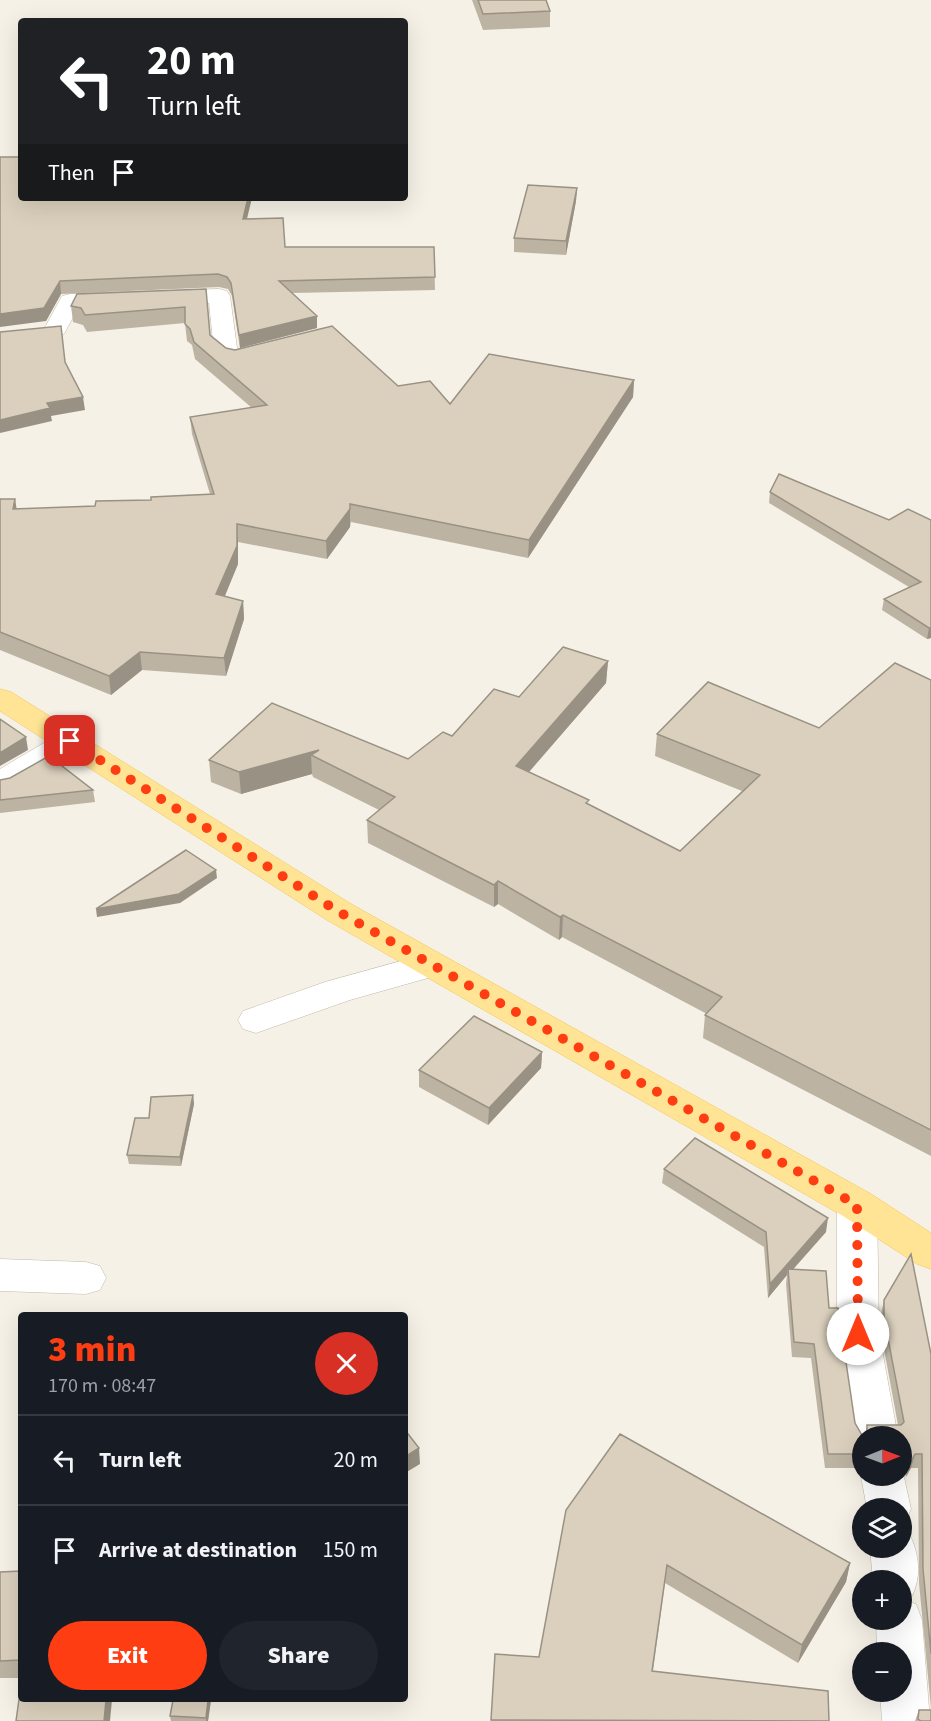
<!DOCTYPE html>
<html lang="en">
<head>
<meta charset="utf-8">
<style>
	:root { --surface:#171b24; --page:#20242c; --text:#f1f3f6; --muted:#9ea1a6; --line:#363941; --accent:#ff3d13 }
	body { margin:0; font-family:"Source Sans 3",sans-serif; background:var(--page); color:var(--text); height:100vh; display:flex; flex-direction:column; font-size:22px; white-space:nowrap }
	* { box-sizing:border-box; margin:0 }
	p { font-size:20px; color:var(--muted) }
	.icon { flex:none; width:33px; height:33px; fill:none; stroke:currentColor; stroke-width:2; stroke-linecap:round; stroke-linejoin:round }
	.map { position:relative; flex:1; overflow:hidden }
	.details { position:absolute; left:18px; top:1312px; width:390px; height:390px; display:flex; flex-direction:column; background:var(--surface); border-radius:6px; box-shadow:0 6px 24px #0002 }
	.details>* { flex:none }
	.top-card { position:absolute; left:18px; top:18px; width:390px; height:183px; border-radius:6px; box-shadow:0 6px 24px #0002; background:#202124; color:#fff; overflow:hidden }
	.needle { width:39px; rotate:89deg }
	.buttons { position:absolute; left:852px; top:1426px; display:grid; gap:12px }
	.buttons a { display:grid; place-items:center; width:60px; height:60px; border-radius:50%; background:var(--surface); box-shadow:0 6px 24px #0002; font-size:30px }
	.pin { position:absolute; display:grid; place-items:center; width:51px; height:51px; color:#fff; margin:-26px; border-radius:12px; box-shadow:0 3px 9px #0006 }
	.me { position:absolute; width:66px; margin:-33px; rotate:0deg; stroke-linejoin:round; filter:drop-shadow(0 0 4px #0008) }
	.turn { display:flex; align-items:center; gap:21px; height:126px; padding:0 30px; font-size:27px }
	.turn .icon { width:78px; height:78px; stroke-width:2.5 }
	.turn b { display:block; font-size:42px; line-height:51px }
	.then { display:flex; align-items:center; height:57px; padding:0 30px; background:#0003; gap:12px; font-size:22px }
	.round { display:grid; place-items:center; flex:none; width:63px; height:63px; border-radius:32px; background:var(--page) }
	.overview { display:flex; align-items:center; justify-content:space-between; height:102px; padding:0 30px }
	h1 { font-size:36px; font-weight:800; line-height:45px; color:var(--accent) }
	.primary-button { display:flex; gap:12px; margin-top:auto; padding:12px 30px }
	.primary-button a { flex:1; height:69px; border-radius:36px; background:var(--accent); color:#fff; font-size:24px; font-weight:800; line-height:69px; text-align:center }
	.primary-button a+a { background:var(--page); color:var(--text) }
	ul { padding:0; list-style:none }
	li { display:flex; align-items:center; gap:18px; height:90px; padding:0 30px; border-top:2px solid var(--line) }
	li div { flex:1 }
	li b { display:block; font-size:22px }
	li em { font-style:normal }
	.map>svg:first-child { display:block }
</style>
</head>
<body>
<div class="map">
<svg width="931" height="1721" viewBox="0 0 931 1721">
	<rect width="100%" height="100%" fill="#f5f1e6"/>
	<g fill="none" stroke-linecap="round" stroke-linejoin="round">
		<defs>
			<path id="minor" d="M219,289L227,291L230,296L237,348L240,350L265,344L273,346L277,351L273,356L236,365L228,363L214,351L209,303L78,308L64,334H48L44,329L62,296L70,294Z
				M70,732L81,734L85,741L81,748L11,789L0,792V769L59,734Z
				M430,953L442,956L447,965L442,974L350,1000L256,1033L243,1029L238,1020L243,1011L325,982Z
				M857,1190L871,1194L877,1205L879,1333L898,1437H862V1451L854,1437L837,1333V1205L843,1194Z
				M0,1259L86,1262L100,1266L106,1278L100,1290L86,1294L0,1291Z
				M902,1468L911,1509L905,1523L902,1524V1509H867L861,1476L862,1472V1476H902Z
				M902,1530L909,1533C919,1554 922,1575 912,1596L903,1600L916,1604L922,1620L930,1721H882L880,1692H902V1653H877L876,1620H902V1581H873L870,1548H902Z"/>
			<path id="primary" d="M0,689L11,692L351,904L871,1194L931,1233V1269L917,1264L843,1216L327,920L0,711Z"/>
		</defs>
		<use href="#minor" stroke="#c1b9a8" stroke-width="1"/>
		<use href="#primary" stroke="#f0c759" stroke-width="1"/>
		<use href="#minor" fill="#fff" fill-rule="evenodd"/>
		<use href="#primary" fill="#ffe495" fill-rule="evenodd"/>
	</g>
	<path fill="#bcb3a3" d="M472,0H546L550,11V27L483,30Z
		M0,157L247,219L285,247H434L435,290L292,293L317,316V328L240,348L232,296L228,289L219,287L61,294L46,321Z
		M577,188L576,201L566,255L514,252V238Z
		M206,289L210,335L226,348L398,386L450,404L634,380L633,397L528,558L351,522L350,527L327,559L238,542V564L225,596L243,601L244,619L226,676L142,670L111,695L0,650V499H15L16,509L95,506L210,494L192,434L190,417L252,408L195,359L192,345L187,341L185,323L87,332L83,325L73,322L71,306Z
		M770,492L889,520H931V638L927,639L882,610L884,599L909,587L769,503Z
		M608,661L606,683L529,772L589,804L680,851L742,791L655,756L657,734L819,728L931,680V1156L703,1038L705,1015L707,1014L562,937L559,940L498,904L494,907L368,843L367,820L379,810L313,777L312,774L241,794L211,782L209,760L272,703L408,759L452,736L519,697Z
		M0,780L93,790L95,802L0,813Z
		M542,1052L541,1068L488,1125L419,1087V1070Z
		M193,1095L194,1104L181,1166L129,1164L127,1155L149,1118Z
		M664,1169L826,1232L792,1270L829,1308L855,1423L862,1437V1468H825L811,1358L792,1357L786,1284L787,1275L768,1298L764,1247L662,1183Z
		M884,1300L931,1354V1708L919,1583L918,1468H911L906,1477L902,1466V1437H865L867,1425H898L881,1333V1314Z
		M566,1510L850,1563L846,1582L798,1663L665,1583L653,1671L829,1721H491L539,1657Z
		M21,1571V1678H0V1572Z
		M173,1700H211L208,1721H171L170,1716Z
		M919,1710L931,1721H915Z"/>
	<path fill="#999284" d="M577,188L576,201L566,255V241Z
		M248,198H252L244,231L243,219Z
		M60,281L61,294L46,321L0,327V314Z
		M317,316V328L240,348L239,335Z
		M634,380L633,397L528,558L529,540Z
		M83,397L85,410L51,416L52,421L0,433V420L47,403Z
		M15,499L18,517L13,509Z
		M350,504V527L327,559L326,541Z
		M237,524L238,542V564L218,612L216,594Z
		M243,601L244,619L226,676L224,658Z
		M929,628H931V638L927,639Z
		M140,652L142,670L111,695L109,676Z
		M608,661L606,683L515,788L516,766Z
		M26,737L28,750L0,766V753Z
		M319,750L311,755L312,774L241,794L239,772Z
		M216,870L217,878L180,903L97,917L96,909Z
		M498,881V904L494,907V885Z
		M563,915L562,937L559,940L560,917Z
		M542,1052L541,1068L488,1125L489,1108Z
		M193,1095L194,1104L181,1166L180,1157Z
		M828,1218L826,1232L789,1274L788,1269L787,1275L768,1298L770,1284Z
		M419,1448L420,1464L405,1473V1457Z
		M905,1452L902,1466L903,1454Z
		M915,1454L911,1468L906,1477L910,1463Z
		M850,1563L846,1582L798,1663L802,1645Z
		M106,1700H112L110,1721H104Z
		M208,1700H211L208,1721H206V1718Z"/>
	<path fill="#dbd0bd" stroke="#999284" stroke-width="1.5" d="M478,0H546L550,11L483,14Z
		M0,157H21V198H248L243,219L283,218L285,247H434L435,277L279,281L317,316L239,335L231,283L227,277L218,274L60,281L44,308L0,314Z
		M528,185L577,188L566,241L514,238Z
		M206,289L210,335L226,348L235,350L332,326L398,386L430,381L450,404L489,354L634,380L529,540L350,504V509L326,541L237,524V546L216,594L243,601L224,658L140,652L109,676L0,632V499H15L13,509L95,506L96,501L151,500V497L214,494L190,417L267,405L194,342L190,329L185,324V307L85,315L81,308L71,306L77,294Z
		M61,326L65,362L83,397L47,403L50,408L0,420V332Z
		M779,474L889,520L908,509L931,520V628H929L884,599L921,582L770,492Z
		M563,647L608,661L516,766L589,800L586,803L680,851L760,775L657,734L708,682L819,728L895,663L931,680V1130L705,1015L722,997L563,915L560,917L498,881L494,885L367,820L395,797L311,755L319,750L239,772L209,760L272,703L408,759L443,732L452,736L494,689L519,697Z
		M0,719L26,737L0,753Z
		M49,756L93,790L0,800V780L10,778Z
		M186,850L216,870L179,894L96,909Z
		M474,1016L542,1052L489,1108L419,1070Z
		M193,1095L180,1157L127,1155L135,1118H149L151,1097Z
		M695,1138L828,1218L770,1284L766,1232L664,1169Z
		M911,1254L931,1354V1654L923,1569L922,1454H915L910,1463L905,1452L903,1454H902V1437H867V1425H901L904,1422L884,1318V1300Z
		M788,1269L826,1271L829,1308H838L855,1423L863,1437H862V1454H828L814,1344L794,1342Z
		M405,1430L419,1448L405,1457Z
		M620,1434L850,1563L802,1645L667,1565L652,1671L828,1691L829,1721L491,1720L495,1654L539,1657L566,1510Z
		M21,1571V1660L0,1661V1572Z
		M21,1685V1700H106L104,1721H16Z
		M173,1700H208L206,1718L170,1716Z
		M919,1710H931V1721H921L918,1719Z"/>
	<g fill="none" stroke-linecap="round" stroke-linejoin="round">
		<path stroke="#ff3d13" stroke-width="10" stroke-dasharray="0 18" d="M70,741L339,912L857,1205L858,1334"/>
	</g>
</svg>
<div class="buttons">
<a><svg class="needle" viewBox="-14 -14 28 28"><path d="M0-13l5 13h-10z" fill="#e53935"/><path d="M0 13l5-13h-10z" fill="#9ea1a6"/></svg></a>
<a><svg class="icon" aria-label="layers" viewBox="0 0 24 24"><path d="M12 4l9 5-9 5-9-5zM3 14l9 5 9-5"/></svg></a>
<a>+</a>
<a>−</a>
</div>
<div class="pin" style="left:70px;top:741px;background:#d93025"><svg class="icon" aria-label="arrive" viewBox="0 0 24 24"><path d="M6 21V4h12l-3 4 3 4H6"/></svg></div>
<svg class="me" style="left:858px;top:1334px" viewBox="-20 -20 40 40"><circle r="19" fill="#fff"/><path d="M0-13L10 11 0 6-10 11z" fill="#ff3d13"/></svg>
<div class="top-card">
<div class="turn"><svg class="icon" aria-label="left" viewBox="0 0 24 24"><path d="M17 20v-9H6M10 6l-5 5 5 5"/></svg><div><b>20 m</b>Turn left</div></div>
<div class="then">Then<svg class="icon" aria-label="arrive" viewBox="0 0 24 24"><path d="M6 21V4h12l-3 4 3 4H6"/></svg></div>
</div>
<section class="details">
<div class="overview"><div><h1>3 min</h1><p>170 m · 08:47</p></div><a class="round" style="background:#d93025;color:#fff"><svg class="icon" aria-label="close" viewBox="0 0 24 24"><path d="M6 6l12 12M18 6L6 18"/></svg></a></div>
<ul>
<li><svg class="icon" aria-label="left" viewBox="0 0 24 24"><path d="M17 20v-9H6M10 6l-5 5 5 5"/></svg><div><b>Turn left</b></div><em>20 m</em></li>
<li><svg class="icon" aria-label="arrive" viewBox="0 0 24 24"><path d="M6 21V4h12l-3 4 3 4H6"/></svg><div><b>Arrive at destination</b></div><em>150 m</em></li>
</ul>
<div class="primary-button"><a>Exit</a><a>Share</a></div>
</section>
</div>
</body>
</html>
